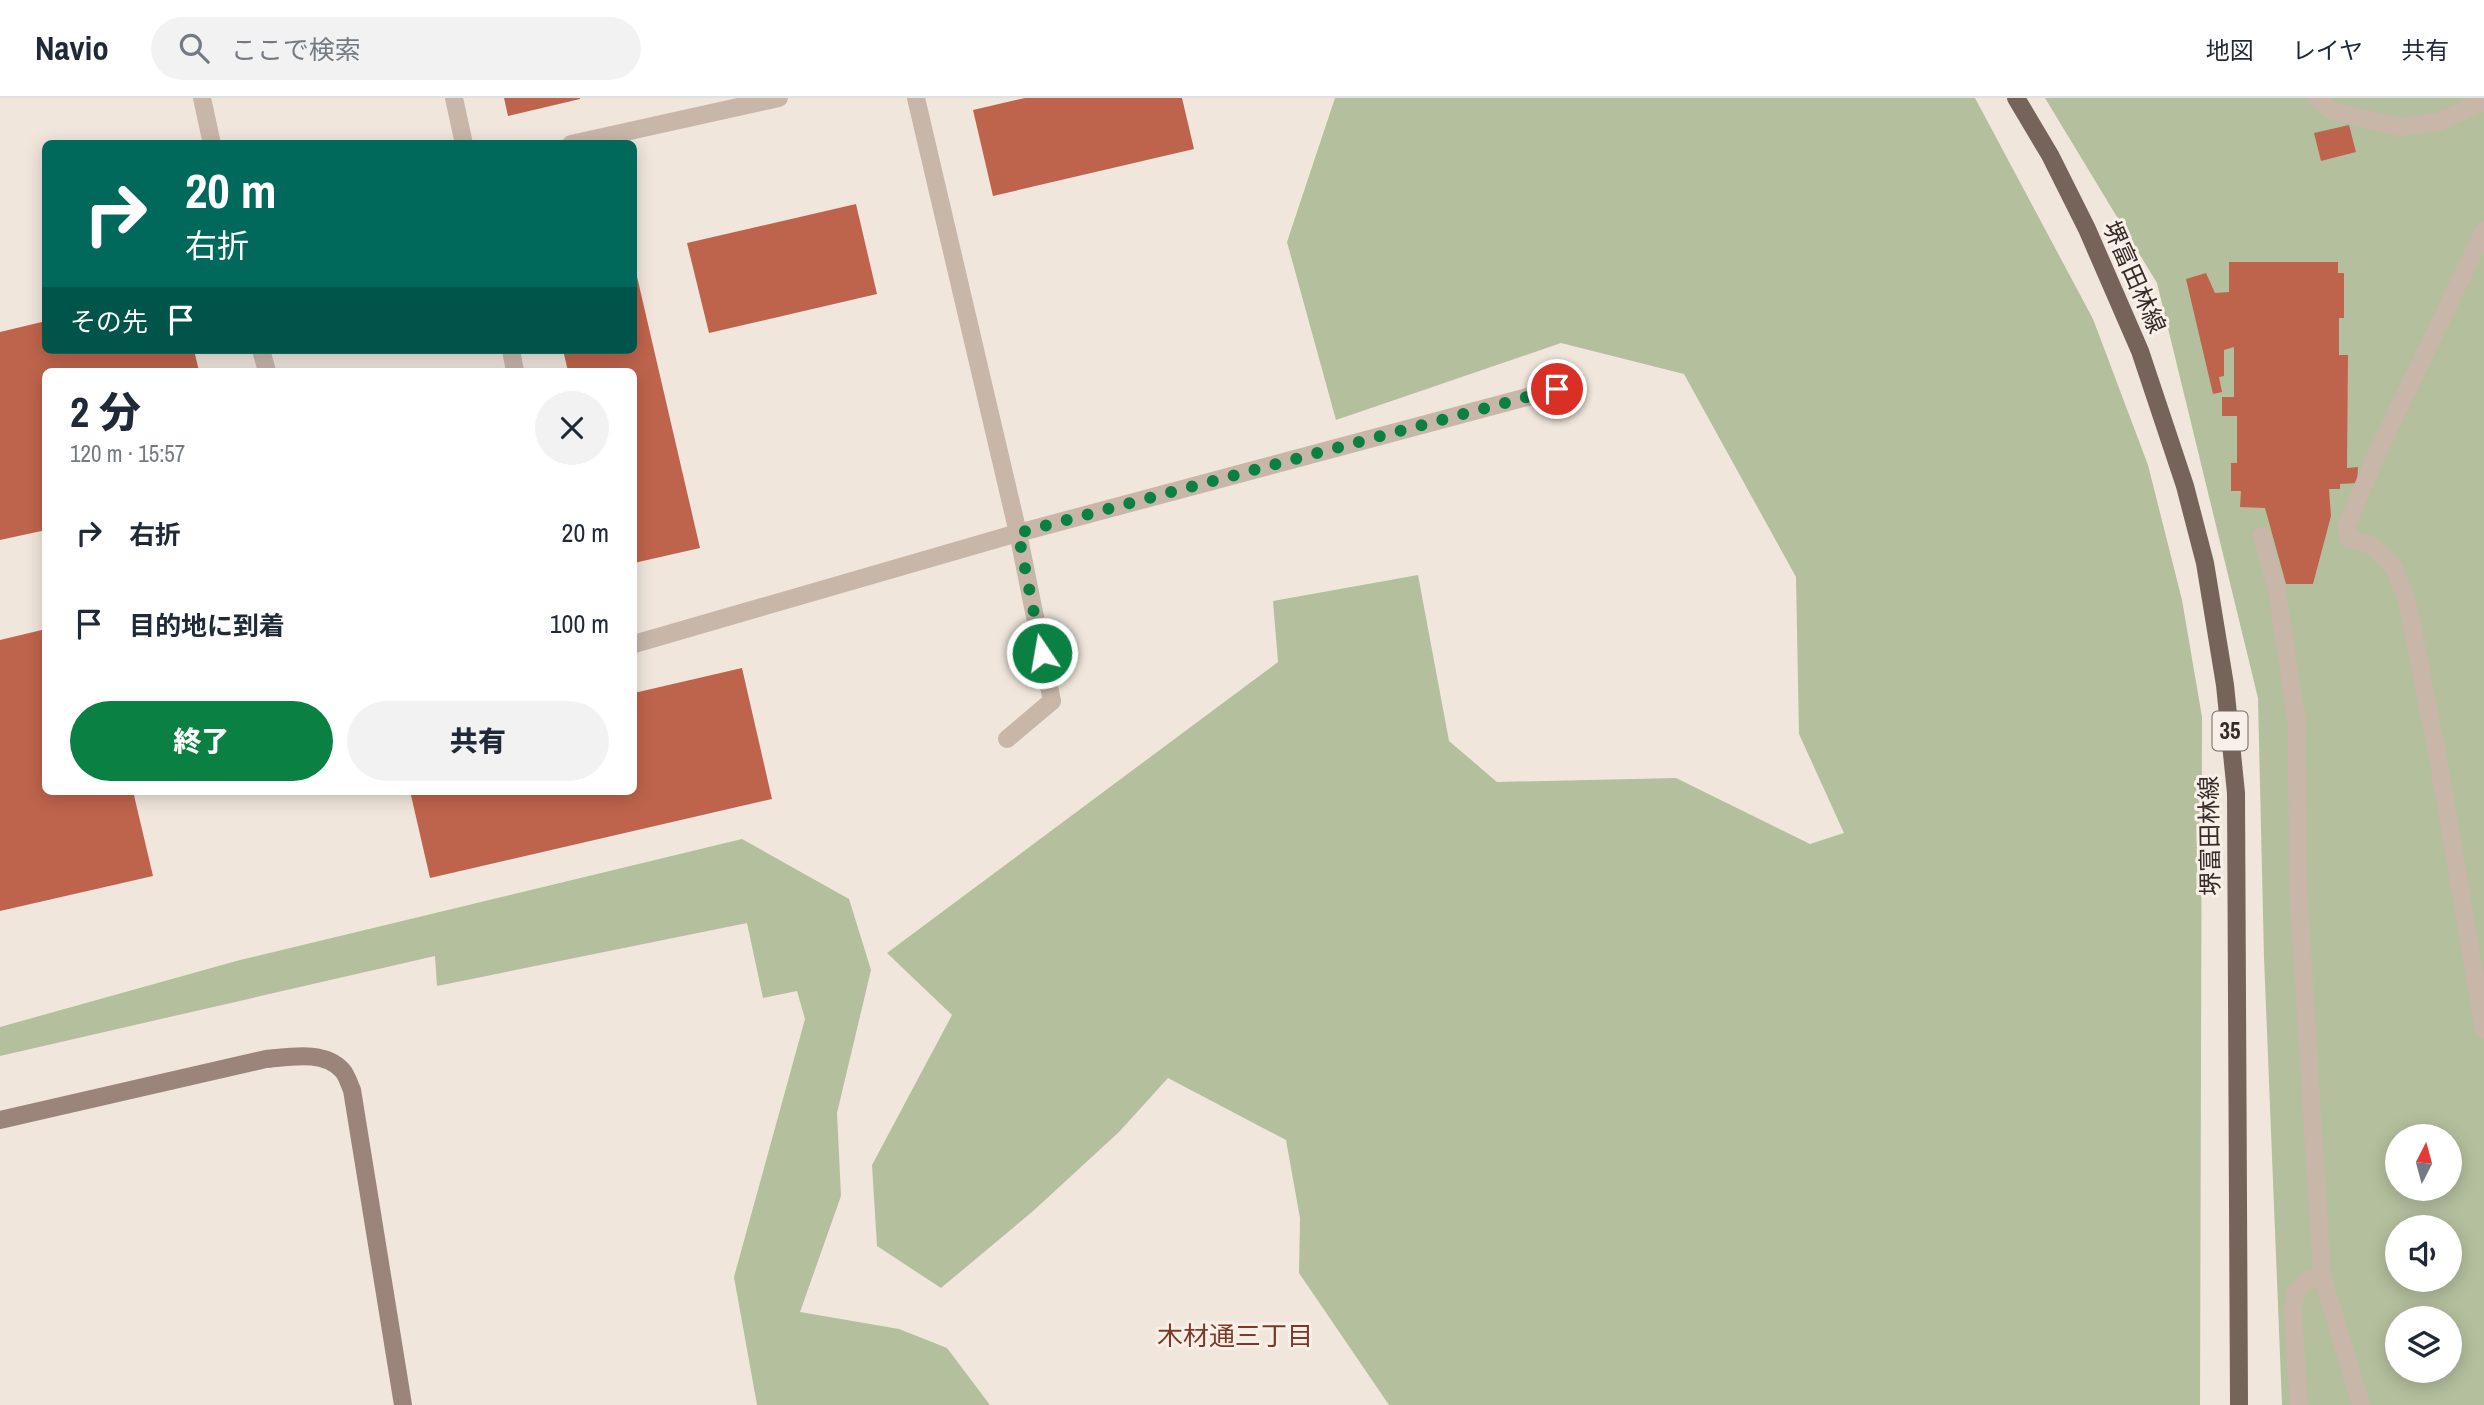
<!DOCTYPE html>
<html lang="ja">
<head>
<meta charset="utf-8">
<style>
	:root { --surface:#fff; --page:#f2f2f3; --text:#1f2937; --muted:#747a83; --line:#e0e1e3; --accent:#0b8043 }
	body { margin:0; font-family:"Archivo Narrow","Noto Sans JP",sans-serif; background:var(--page); color:var(--text); height:100vh; display:flex; flex-direction:column; font-size:26px; white-space:nowrap }
	* { box-sizing:border-box; margin:0 }
	p { font-size:23px; color:var(--muted) }
	.icon { flex:none; width:38px; height:38px; fill:none; stroke:currentColor; stroke-width:2; stroke-linecap:round; stroke-linejoin:round }
	.map { position:relative; flex:1; overflow:hidden }
	.details { position:absolute; left:42px; top:270px; width:595px; height:427px; display:flex; flex-direction:column; background:var(--surface); border-radius:10px; box-shadow:0 4px 18px #0003 }
	.details>* { flex:none }
	.banner { position:absolute; left:42px; top:42px; width:595px; height:214px; border-radius:10px; box-shadow:0 4px 18px #0003; background:#00695c; color:#fff; overflow:hidden }
	.needle { width:46px; rotate:6deg }
	.fabs { position:absolute; left:2385px; top:1026px; display:grid; gap:14px }
	.fabs a { display:grid; place-items:center; width:77px; height:77px; border-radius:50%; background:var(--surface); box-shadow:0 4px 18px #0003; font-size:35px }
	.pin { position:absolute; display:grid; place-items:center; width:60px; height:60px; color:#fff; margin:-30px; border:4px solid #fff; border-radius:50%; box-shadow:0 2px 7px #0007 }
	.me { position:absolute; width:77px; margin:-38px; rotate:348deg; stroke-linejoin:round; filter:drop-shadow(0 0 5px #0008) }
	.turn { display:flex; align-items:center; gap:24px; height:147px; padding:0 28px; font-size:32px }
	.turn .icon { width:91px; height:91px; stroke-width:2.5 }
	.turn b { display:block; font-size:49px; line-height:60px }
	.then { display:flex; align-items:center; height:66px; padding:0 28px; background:#0003; gap:14px; font-size:26px }
	.round { display:grid; place-items:center; flex:none; width:74px; height:74px; border-radius:37px; background:var(--page) }
	.summary { display:flex; align-items:center; justify-content:space-between; height:119px; padding:0 28px }
	h1 { font-size:42px; font-weight:800; line-height:52px }
	.button { display:flex; gap:14px; margin-top:auto; padding:14px 28px }
	.button a { flex:1; height:80px; border-radius:42px; background:var(--accent); color:#fff; font-size:28px; font-weight:800; line-height:80px; text-align:center }
	.button a+a { background:var(--page); color:var(--text) }
	ul { padding:0; list-style:none }
	li { display:flex; align-items:center; gap:21px; height:91px; padding:0 28px }
	li div { flex:1 }
	li b { display:block; font-size:26px }
	li em { font-style:normal }
	header { display:flex; align-items:center; gap:42px; box-sizing:border-box; height:98px; padding:0 35px; background:var(--surface); border-bottom:2px solid var(--line) }
	header strong { font-size:33px }
	nav { display:flex; gap:38px; margin-inline-start:auto; font-size:24px }
	.search { width:490px; height:63px; background:var(--page); display:flex; align-items:center; gap:18px; box-sizing:border-box; padding:0 24px; border-radius:38px; color:var(--muted); font-size:26px }
	.map>svg:first-child { display:block }
</style>
</head>
<body>
<header>
<strong>Navio</strong>
<div class="search"><svg class="icon" aria-label="search" viewBox="0 0 24 24"><circle cx="10" cy="10" r="6"/><path d="M15 15l6 6"/></svg>ここで検索</div>
<nav><a>地図</a><a>レイヤ</a><a>共有</a></nav>
</header>
<div class="map">
<svg width="2484" height="1307" viewBox="0 0 2484 1307">
	<rect width="100%" height="100%" fill="#f0e6dc"/>
	<path fill="#b4bf9d" fill-rule="evenodd" d="M1335,0H1975L2093,221L2148,367L2182,502L2202,619L2200,1307H1389L1299,1175L1300,1120L1286,1042L1168,980L1119,1034L1032,1114L941,1190L877,1148L872,1067L952,917L887,855L1278,564L1273,503L1418,477L1449,643L1497,684L1676,680L1810,746L1844,735L1799,636L1796,479L1684,276L1561,245L1336,322L1287,144Z
		M2045,0H2484V1307H2282L2264,859L2258,600L2157,185ZM2398,1038H2450V1090H2398ZM2398,1129H2450V1181H2398ZM2398,1220H2450V1272H2398Z
		M742,741L849,801L871,872L837,1015L841,1098L800,1214L899,1231L947,1250L990,1307H757L734,1179L805,921L797,893L763,900L747,825L437,888L435,858L0,958V929L240,862Z"/>
	<path fill="#bf644c" d="M504,0H580V1L508,18Z
		M1025,0H1182L1194,51L993,98L973,12Z
		M2349,27L2356,54L2321,63L2314,35Z
		M856,106L877,196L709,235L687,145Z
		M2229,164H2338V175H2344V220H2339V257H2348L2347,370L2358,369L2357,385L2340,386V391H2329L2331,418L2313,486H2286L2265,410L2240,409L2241,393H2231V365H2237V318H2222V299H2234V249L2224,252V278L2219,279L2222,294L2213,296L2186,181L2206,175L2215,195L2229,194Z
		M635,170L700,450L634,465V273H568L563,252H634Z
		M46,223V252H194L199,273H46V432L0,442V234Z
		M46,531V693H133L153,778L0,813V542Z
		M742,570L772,701L430,780L410,693H634V595Z"/>
	<g fill="none" stroke-linecap="round" stroke-linejoin="round">
		<path stroke="#c8b6a9" stroke-width="18" d="M202,0L212,46
			M454,0L464,46
			M916,0L1018,435L1052,603L1007,641
			M2317,0L2332,13L2400,29L2439,24L2484,3
			M571,46L779,0
			M2484,133L2378,353L2347,427L2348,440L2371,447L2393,468L2407,502L2438,660L2484,932
			M261,252L267,273
			M511,252L515,273
			M2262,438L2277,493L2297,625L2298,788L2322,1177L2361,1307
			M634,546L1018,435L1557,291
			M2299,1307L2293,1212L2296,1193L2309,1181L2322,1177"/>
		<path stroke="#9b857a" stroke-width="18" d="M0,1022L266,961C290,959 324,952 342,972C347,977 349,986 352,992L403,1307"/>
		<path stroke="#76635a" stroke-width="18" d="M2016,0L2050,57L2087,131L2140,253L2185,388L2205,465L2225,587L2236,695L2239,1307"/>
	</g>
	<g fill="none" stroke-linecap="round" stroke-linejoin="round">
		<path stroke="#0b8043" stroke-width="12" stroke-dasharray="0 21.6" d="M1042,555L1018,435L1557,291"/>
	</g>
	<g text-anchor="middle" stroke-width="6" stroke-linejoin="round" paint-order="stroke">
		<rect fill="#f8f0e8" stroke="#706762" stroke-width="2" x="2212.5" y="613.5" width="35" height="39" rx="5"/>
		<g font-size="23" font-weight="bold" fill="#352c28">
			<text x="2230" y="641">35</text>
		</g>
		<g font-size="24" fill="#352c28" stroke="#f8f0e8">
			<text transform="translate(2134 179) rotate(66)" y="8">堺富田林線</text>
			<text transform="translate(2210 738) rotate(-91)" y="8">堺富田林線</text>
		</g>
		<g font-size="26" fill="#7f3826" stroke="#f8f0e8">
			<text x="1235" y="1247">木材通三丁目</text>
		</g>
	</g>
</svg>
<div class="fabs">
<a><svg class="needle" viewBox="-14 -14 28 28"><path d="M0-13l5 13h-10z" fill="#e53935"/><path d="M0 13l5-13h-10z" fill="#747a83"/></svg></a>
<a><svg class="icon" aria-label="sound" viewBox="0 0 24 24"><path d="M4 9h4l5-4v14l-5-4H4zM17 9q2 3 0 6"/></svg></a>
<a><svg class="icon" aria-label="layers" viewBox="0 0 24 24"><path d="M12 4l9 5-9 5-9-5zM3 14l9 5 9-5"/></svg></a>
</div>
<div class="pin" style="left:1557px;top:291px;background:#d93025"><svg class="icon" aria-label="arrive" viewBox="0 0 24 24"><path d="M6 21V4h12l-3 4 3 4H6"/></svg></div>
<svg class="me" style="left:1042px;top:555px" viewBox="-20 -20 40 40"><circle r="17" fill="#0b8043" stroke="#fff" stroke-width="3"/><path d="M0-11L8 9 0 5-8 9z" fill="#fff"/></svg>
<div class="banner">
<div class="turn"><svg class="icon" aria-label="right" viewBox="0 0 24 24"><path d="M7 20v-9h11M14 6l5 5-5 5"/></svg><div><b>20 m</b>右折</div></div>
<div class="then">その先<svg class="icon" aria-label="arrive" viewBox="0 0 24 24"><path d="M6 21V4h12l-3 4 3 4H6"/></svg></div>
</div>
<section class="details">
<div class="summary"><div><h1>2 分</h1><p>120 m · 15:57</p></div><a class="round"><svg class="icon" aria-label="close" viewBox="0 0 24 24"><path d="M6 6l12 12M18 6L6 18"/></svg></a></div>
<ul>
<li><svg class="icon" aria-label="right" viewBox="0 0 24 24"><path d="M7 20v-9h11M14 6l5 5-5 5"/></svg><div><b>右折</b></div><em>20 m</em></li>
<li><svg class="icon" aria-label="arrive" viewBox="0 0 24 24"><path d="M6 21V4h12l-3 4 3 4H6"/></svg><div><b>目的地に到着</b></div><em>100 m</em></li>
</ul>
<div class="button"><a>終了</a><a>共有</a></div>
</section>
</div>
</body>
</html>
